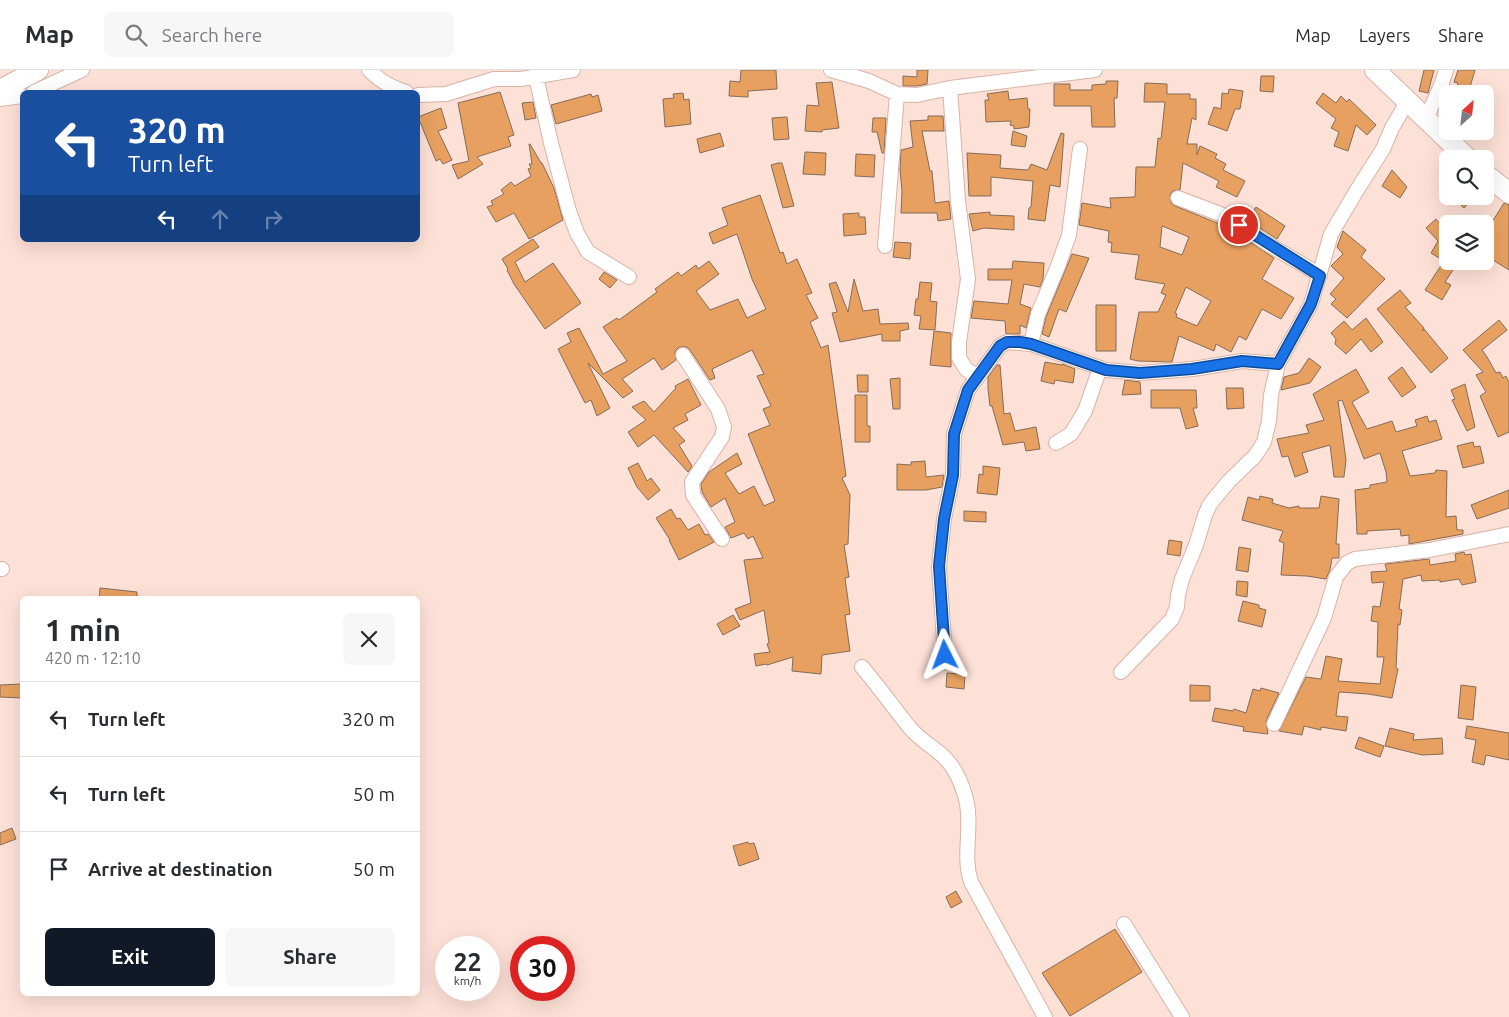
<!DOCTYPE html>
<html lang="en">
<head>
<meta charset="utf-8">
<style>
	:root { --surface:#fff; --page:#f7f7f7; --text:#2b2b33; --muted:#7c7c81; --line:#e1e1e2; --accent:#111827 }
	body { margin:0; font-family:Ubuntu,sans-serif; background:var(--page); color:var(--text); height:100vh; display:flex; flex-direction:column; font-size:19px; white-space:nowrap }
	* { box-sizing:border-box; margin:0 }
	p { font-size:16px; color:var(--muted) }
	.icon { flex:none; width:28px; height:28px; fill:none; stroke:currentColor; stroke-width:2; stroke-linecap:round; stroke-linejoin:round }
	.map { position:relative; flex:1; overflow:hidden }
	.side { position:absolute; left:20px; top:526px; width:400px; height:400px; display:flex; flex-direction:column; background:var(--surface); border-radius:8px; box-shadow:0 5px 20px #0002 }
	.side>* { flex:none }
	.guide { position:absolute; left:20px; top:20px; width:400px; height:152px; border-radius:8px; box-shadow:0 5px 20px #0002; background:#1a4fa0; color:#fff; overflow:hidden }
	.needle { width:32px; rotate:27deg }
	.tools { position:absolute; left:1439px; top:15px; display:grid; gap:10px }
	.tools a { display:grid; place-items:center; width:55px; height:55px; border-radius:8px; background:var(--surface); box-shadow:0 5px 20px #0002; font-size:25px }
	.speed { position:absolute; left:435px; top:866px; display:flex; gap:10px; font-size:25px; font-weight:700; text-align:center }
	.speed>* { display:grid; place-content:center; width:65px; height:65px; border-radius:50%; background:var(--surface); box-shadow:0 5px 20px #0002; line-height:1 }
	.speed small { font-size:12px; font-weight:400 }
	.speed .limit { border:8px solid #d22; background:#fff; color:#111 }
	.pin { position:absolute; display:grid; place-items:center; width:42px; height:42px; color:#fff; margin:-21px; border:2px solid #fff; border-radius:50%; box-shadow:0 1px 5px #0007 }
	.me { position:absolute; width:55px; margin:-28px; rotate:357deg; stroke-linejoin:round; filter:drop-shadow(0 0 4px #0008) }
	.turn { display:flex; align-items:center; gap:18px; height:105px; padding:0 25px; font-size:22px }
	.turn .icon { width:65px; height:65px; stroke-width:2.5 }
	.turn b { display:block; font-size:35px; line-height:42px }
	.lanes { display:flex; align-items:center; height:48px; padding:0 25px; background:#0003; justify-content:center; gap:25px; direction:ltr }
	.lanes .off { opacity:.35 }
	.round { display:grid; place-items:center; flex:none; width:52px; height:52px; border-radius:8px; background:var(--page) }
	.head { display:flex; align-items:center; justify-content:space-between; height:85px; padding:0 25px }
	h1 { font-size:30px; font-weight:700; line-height:38px }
	.button { display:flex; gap:10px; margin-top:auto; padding:10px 25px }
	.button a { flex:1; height:58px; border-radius:8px; background:var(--accent); color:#fff; font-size:20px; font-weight:700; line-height:58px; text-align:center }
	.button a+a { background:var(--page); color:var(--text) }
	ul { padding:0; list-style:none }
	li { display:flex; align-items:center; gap:15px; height:75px; padding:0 25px; border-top:1px solid var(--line) }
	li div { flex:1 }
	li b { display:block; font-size:19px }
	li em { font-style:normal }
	header { display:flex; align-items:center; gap:30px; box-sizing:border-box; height:70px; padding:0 25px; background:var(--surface); border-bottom:1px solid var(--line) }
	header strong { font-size:24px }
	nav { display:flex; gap:28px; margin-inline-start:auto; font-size:18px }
	.search { width:350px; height:45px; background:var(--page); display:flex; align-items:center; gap:12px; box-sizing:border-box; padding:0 18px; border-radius:8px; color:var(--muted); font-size:19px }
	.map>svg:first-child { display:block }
</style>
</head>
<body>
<header>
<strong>Map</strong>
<div class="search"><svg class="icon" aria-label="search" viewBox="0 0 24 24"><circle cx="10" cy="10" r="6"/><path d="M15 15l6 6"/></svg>Search here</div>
<nav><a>Map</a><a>Layers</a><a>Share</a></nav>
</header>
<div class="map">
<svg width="1509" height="947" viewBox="0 0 1509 947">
	<rect width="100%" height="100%" fill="#fde0d6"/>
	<path fill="#e7a060" stroke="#856c58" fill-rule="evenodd" d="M741,0H776L777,19L748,21V27L729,26L730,11L740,12Z
		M917,0H928L927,14L916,16H903V6L917,7Z
		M1424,0H1434L1428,23L1419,21Z
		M1458,0H1475L1468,24H1455L1458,13L1454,12Z
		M1261,6H1274L1273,22L1260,21Z
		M1106,11H1118L1117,28H1114L1115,57H1092L1091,36H1054V14H1070V20H1092V15L1106,14Z
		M832,12L839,58L822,60V62L805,61L807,35L819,36L816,13Z
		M1145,13L1167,14V24H1190V29H1196V50L1192,48L1187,74H1197V85L1200,76L1217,84L1215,88L1226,94L1223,100L1245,111L1237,127L1216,117L1219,111L1183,93L1180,120L1173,121L1170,124L1171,133L1175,136L1227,157L1274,188L1262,209L1294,228L1281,249L1262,239L1246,270L1239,266L1231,282L1216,274L1214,281L1179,266L1172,292L1138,291L1130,289L1139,242H1158L1166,225L1161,223L1165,214L1135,209L1139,185L1111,182L1112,173L1108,172L1109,161L1079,155L1082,133L1111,138L1110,128L1135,127L1136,97H1155L1158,68L1161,69L1165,32H1144ZM1162,156L1189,167L1182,185L1160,177ZM1186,217L1211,231L1197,256L1176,247L1177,244L1175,243Z
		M1229,19L1243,21L1240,39H1235L1227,61L1208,54L1214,37L1221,39L1222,23L1228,24Z
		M1008,21L1009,30L1027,28L1028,39H1030L1029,57L1014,59V56L1010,55L1011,51L986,52L985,30H989L987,24Z
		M500,22L514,65L508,67L511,76L477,87L483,94L458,109L452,95L469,91L458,33Z
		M683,23L684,30L689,29L691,54L665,57L663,29L674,28L673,24Z
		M1323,23L1336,33L1341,26L1347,32L1349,29L1376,55L1367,65L1356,55L1348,81L1334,76L1339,62L1331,58L1336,49L1316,33Z
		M591,24L592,27L598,25L602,41L556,54L551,35Z
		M533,32L536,48L525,50L522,33Z
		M441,38L447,58L438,61L452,90L443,94L440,89L436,91L418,47Z
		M928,46H943L944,61H922L930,101H932L935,133L949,131L951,149L938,151L937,143H901L902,121L900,100L901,80L913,77L910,51L928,50Z
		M787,47L789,69L774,70L772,48Z
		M873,48H886L884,83H882L877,62H872Z
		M1013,61L1027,66L1025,77L1011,75Z
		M720,63L724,76L700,83L697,69Z
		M1061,63L1064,64L1060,117L1050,115L1045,151L1028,149L1029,138L1031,137L1033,111L991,107V126H969L967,83L1001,85L1000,98L1028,100L1031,94L1047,100Z
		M529,74H530L541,93H542L554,118L563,150L529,169L514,143L496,152L487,137L493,135L491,131L504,124L501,120L511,112L515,116L531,106L528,99L531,98L529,94H532Z
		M805,82L826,83L825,105L803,104Z
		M856,84L875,85L874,107L855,106Z
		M778,93H782L794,136L783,138L771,95Z
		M1392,100L1407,117L1400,128L1382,116Z
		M760,125L780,183L783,182L787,194L797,189L812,223L806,225L818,248L810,252L821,278L828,275L846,406L842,408L850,425L848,474L844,475L849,507L845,508L850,544L845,545L850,581L822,585L821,604L792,601L793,587L767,595L766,594L756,596L754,584L770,582L767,574L769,573L764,540L740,550L735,539L751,533L744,490L763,488L753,466L748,469L744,463L731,468L725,457L735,452L725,428L711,437L702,422L701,414L709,402L737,383L742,394L725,403L739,424L754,416L764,436L775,431L748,364L770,355L763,339L771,336L757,306L764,304L752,280L712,299L715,308L710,310L690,280L687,277H679L675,281L676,290L662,300L654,288L622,309L633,321L623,328L588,293L610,338L597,346L591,330L585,333L558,279L571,272L567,263L579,258L603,304L627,291L603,257L617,248L619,250L657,222L655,219L678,202L681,206L696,195L698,199L709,191L719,204L696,221L710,240L738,229L747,248L766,239L752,209L737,164L713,174L709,163L728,155L722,138Z
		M1451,126H1475L1464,138Z
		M1504,133L1509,135V200L1485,185V163Z
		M1256,137L1285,156L1277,169L1248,150Z
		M990,142V145L1014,146V160L984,158L973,161L969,144Z
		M859,143V147H865L866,164L844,166L843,144Z
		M1436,149L1445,160L1448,155V191H1459L1445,212L1451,215L1442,230L1425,220L1444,191L1431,183L1438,171L1426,158Z
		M1343,161L1366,180L1361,187L1385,209L1347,248L1331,234L1336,229L1330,224L1344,208L1331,196L1343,184L1337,177Z
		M533,169L539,177L515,192L525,212L553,193L581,233L545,259L514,214L507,200L508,199L502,189Z
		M895,172L911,173L910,189L893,187Z
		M1072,184L1089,188L1066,242L1059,239L1049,267L1042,264L1046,247Z
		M1013,191L1044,193L1043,209L1040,217L1024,214L1020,234L1031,238L1026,258L1020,255V264H1006L1005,251L971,248L974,231L1008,234L1012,210H988V199H1012Z
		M604,202L617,210L610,218L599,209Z
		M854,209L863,241L878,239L880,254L908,253L909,259L900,261V271H882V264L840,272L832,243L837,242L829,214L836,212L848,242Z
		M920,212L932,213L930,231L937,232L935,260L919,259L921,246L914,245L916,229H918Z
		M1400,220L1411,233L1405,237L1424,258L1422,261L1424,259L1448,288L1431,303L1377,239Z
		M1096,235H1116V281H1096Z
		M1366,248L1383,272L1371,282L1361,269L1346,284L1335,274L1336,269L1331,263L1344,251L1352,260Z
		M1499,250L1507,260L1482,280L1487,287L1496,303L1500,302L1503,308L1506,306L1509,312V362L1498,367L1480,326L1486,322L1476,305L1483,302L1463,280Z
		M934,261L951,263V297L930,295Z
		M1309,288L1321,297L1310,313L1281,320L1284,307L1299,303Z
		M1045,292L1062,295V294L1075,299L1073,313L1055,310L1054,314L1041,311Z
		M997,295H1000L1004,344L1010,343L1015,361L1036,357L1040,379L1026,381L1024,372L1003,375L992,336H990L988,319V307Z
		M1402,297L1416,317L1402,327L1388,308Z
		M1356,299L1369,322L1352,332L1367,359L1392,351L1396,362L1417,356L1415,350L1427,346L1429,352L1436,350L1442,369L1402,381L1410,406L1435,403L1436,400L1447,401L1446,447L1456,446L1457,460H1463V464L1409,474V465L1401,466L1400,459L1367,461V464H1357L1355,420L1370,418V415L1387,412L1386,402L1380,383L1364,389L1342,330L1338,331L1346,390L1344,407H1334L1330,375L1302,383L1308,402L1295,407L1288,386L1282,387L1277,369L1309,363L1306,355L1324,350L1313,324Z
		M857,305H868V322H858Z
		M900,308V339H893L890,309Z
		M688,309L701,335L685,344L688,350L673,358L685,371L679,375L692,396L688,402L654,365L638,377L628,362L646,350L632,337L644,331L654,342L676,318L675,316Z
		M1125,310L1140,312L1141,324L1122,325Z
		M1465,314L1475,357L1467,361L1452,330L1455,329L1451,320Z
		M1226,318H1243L1244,338L1227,339Z
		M1151,320H1196L1197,338H1193L1198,356L1186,359L1180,338H1151Z
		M855,325H867V356H870V372H855Z
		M1473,372L1474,377L1480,376L1484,393L1463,398L1457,376Z
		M925,391L926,407L944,405L942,417L926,420H897V394L911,395V392Z
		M638,393L647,411L651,408L660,420L648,430L637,417L628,398Z
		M983,396L1000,398L997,425L977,423L979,404L983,405Z
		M1509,420V438L1477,449L1471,435Z
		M1260,426L1273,429L1272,433L1289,438L1299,436V438H1319L1321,426L1339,429L1336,474H1339V488H1332L1330,500L1326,509L1307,506L1281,505L1284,473L1279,471L1283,461L1242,450L1248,427L1259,430Z
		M671,439L677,449L680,448L688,460L699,454L705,465L708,464L714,472L679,490L669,470H670L656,448Z
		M964,441L986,442V452L964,451Z
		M1169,470L1182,472L1180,486L1167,484Z
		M1239,477L1251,479L1248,502L1236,500Z
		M1464,482L1465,485L1471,484L1476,512L1462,515L1459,509L1440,512V510L1422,511L1421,505L1403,509L1399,539L1402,540L1400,555L1398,554L1396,598L1398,599L1392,628L1368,624L1339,622L1336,646L1348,647L1346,661L1321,657V660L1304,656L1302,665L1279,661L1306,607L1321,609L1326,586L1342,589L1338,611L1380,614L1384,587H1377L1378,552L1371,551L1373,536L1380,537L1384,512L1372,513L1371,502L1387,501L1385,494L1429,489L1430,495L1456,491L1455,484Z
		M1237,511L1248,512L1247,527L1236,525Z
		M100,518L137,522V529H99Z
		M1243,531L1259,535V538L1266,540L1262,557L1238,551Z
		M733,545L740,556L723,565L717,554Z
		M947,603L965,604L964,619L946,617Z
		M22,614V628L0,627V615Z
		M1190,615L1210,616V631H1190Z
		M1461,615L1476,617L1473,650L1458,648Z
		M1261,618L1279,623L1266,651L1268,664L1243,661L1244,657L1212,651L1215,638L1233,641L1234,639L1246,643L1253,619L1260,621Z
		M1467,656L1509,663V690L1486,685L1484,695L1472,692L1476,670L1465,668Z
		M1390,658L1414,664L1413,670L1442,668L1443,684L1422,685L1385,676Z
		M1359,667L1384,676L1380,687L1355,678Z
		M12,758L16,769L0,775V763Z
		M748,772L749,774L754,773L759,789L739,796L733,776Z
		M956,821L962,832L951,838L946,827Z
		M1115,859L1142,902L1070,946L1042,903Z"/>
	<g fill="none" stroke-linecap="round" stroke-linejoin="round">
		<defs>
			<path id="street" d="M369,0C380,11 392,18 406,22
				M831,0L869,11L897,24L917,25L950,18L1095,0
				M536,7L551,73L569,141L577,163L588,182L629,207
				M950,18L958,131L968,209L959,272V288L966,299L977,307
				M34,22L82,0
				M418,25L446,24L494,9H521L573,0
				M0,29L22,26
				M1426,49L1442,13L1446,0
				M1178,128L1228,147L1268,174L1320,205
				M885,176L897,24
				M1031,274L1038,244L1058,196L1069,165L1080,79
				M683,285L718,339L724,357L722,367L692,412L693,425L722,469
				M1056,373L1071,364L1085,341L1100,298
				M0,499H2
				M945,585L939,497L944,449L953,405L954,364L968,320L1000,276L1007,272L1031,274L1106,300L1140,303L1193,299L1242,291L1278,294
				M862,597C879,617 894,638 910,658C920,670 934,677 945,688C956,699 962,714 966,729C973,757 962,785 971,812L1045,947
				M1121,602L1172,549L1177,537L1178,525L1182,509L1196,475L1205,445L1210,434L1229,411L1255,386L1264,372L1269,351L1271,325L1278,294L1311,234L1331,164L1357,120L1383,79L1392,58L1407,32
				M1274,654L1324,548L1336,507L1347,493L1355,489L1430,480L1509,464
				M1124,854L1182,947"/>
			<path id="secondary" d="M1375,0L1468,89
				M0,20L38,0
				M1485,104L1509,123"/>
		</defs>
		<use href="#street" stroke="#d7b4a7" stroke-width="16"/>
		<use href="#secondary" stroke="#d7b4a7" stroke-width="22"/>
		<use href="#street" stroke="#fff" stroke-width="14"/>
		<use href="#secondary" stroke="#fff" stroke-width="20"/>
	</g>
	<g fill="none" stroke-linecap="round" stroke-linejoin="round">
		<defs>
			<path id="route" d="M945,585L939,496L944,449L953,405L954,364L968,320L1000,276L1007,272H1020L1031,274L1106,300L1140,303L1192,299L1242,291L1278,294L1311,234L1320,206L1239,155"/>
		</defs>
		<use href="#route" stroke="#114b97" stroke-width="12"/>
		<use href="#route" stroke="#1a73e8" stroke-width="9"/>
	</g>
</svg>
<div class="tools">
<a><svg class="needle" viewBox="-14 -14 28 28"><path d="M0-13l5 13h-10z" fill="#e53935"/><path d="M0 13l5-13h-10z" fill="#7c7c81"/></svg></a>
<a><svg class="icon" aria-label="search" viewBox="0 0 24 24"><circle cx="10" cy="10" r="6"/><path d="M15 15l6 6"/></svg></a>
<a><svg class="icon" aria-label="layers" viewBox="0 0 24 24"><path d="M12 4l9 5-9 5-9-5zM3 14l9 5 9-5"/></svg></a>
</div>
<div class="speed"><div>22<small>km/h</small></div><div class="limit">30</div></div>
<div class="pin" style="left:1239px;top:155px;background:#d93025"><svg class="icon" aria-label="arrive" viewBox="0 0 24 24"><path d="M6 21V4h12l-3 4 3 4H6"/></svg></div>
<svg class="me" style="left:945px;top:585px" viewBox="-20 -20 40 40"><path d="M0-17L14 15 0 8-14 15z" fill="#1a73e8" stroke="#fff" stroke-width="4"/></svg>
<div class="guide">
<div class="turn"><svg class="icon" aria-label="left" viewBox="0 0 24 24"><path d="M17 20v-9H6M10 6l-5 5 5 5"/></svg><div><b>320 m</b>Turn left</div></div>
<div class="lanes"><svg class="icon" aria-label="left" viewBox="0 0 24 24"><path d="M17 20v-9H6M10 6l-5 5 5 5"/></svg><svg class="icon off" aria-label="ahead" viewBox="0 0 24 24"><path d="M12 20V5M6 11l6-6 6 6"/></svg><svg class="icon off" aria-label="right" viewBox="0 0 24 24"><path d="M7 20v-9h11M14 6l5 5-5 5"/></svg></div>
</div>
<section class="side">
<div class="head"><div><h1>1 min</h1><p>420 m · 12:10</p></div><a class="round"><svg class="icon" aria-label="close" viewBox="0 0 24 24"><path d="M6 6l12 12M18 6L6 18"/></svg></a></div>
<ul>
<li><svg class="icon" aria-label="left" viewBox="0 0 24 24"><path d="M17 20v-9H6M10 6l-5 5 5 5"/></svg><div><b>Turn left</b></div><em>320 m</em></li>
<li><svg class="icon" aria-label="left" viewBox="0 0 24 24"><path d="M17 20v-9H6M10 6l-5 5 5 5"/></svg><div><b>Turn left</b></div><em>50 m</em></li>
<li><svg class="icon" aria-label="arrive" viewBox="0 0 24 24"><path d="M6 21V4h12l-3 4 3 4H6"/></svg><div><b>Arrive at destination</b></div><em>50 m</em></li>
</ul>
<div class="button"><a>Exit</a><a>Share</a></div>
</section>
</div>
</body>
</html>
